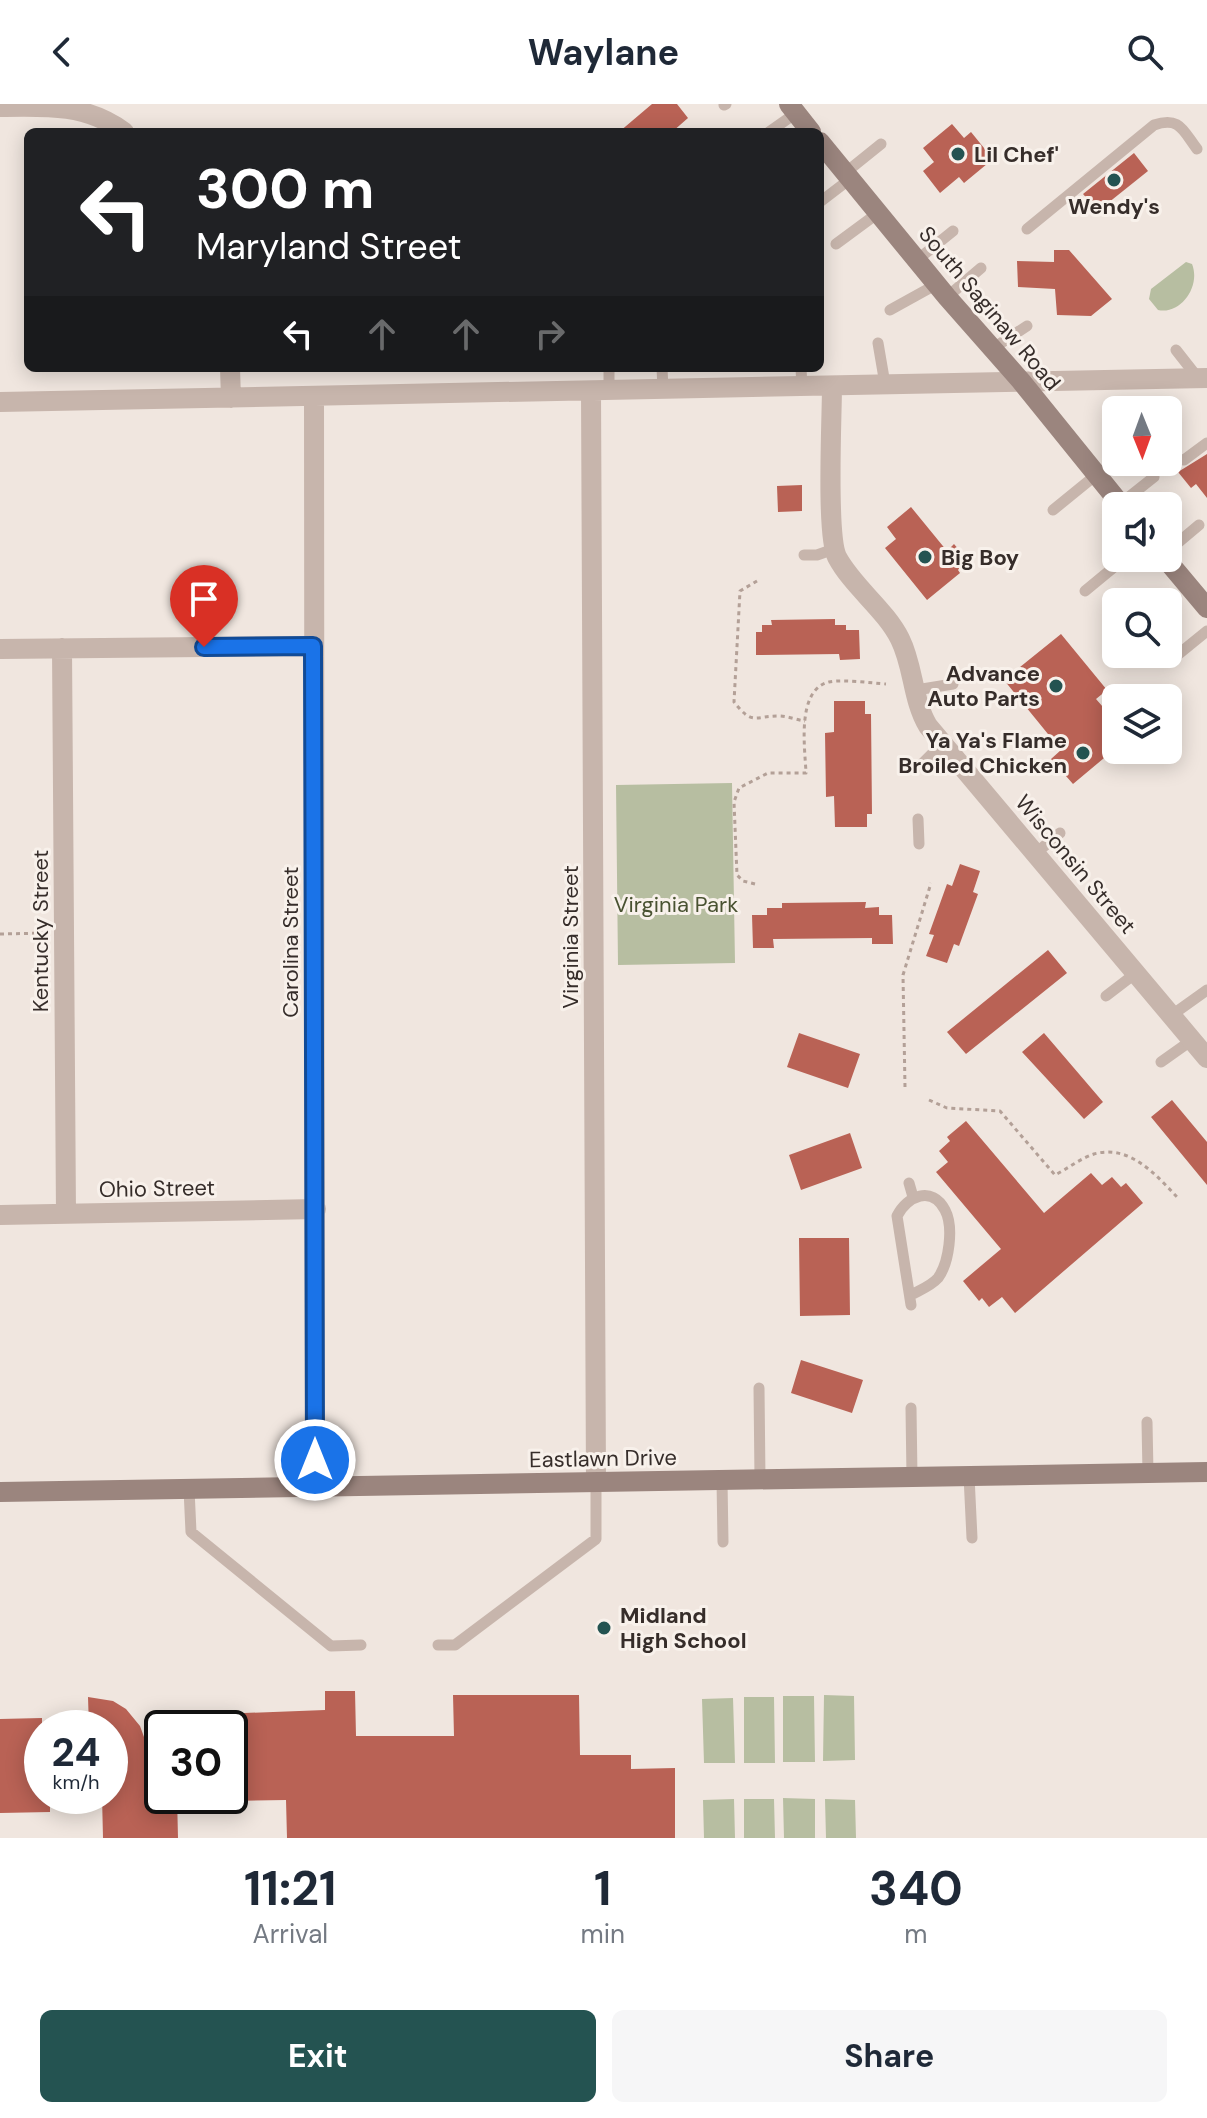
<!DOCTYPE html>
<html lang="en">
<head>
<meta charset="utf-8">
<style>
	:root { --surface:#fff; --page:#f6f6f7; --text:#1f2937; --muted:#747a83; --accent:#245351 }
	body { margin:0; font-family:"DM Sans",sans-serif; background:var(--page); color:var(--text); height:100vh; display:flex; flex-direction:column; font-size:30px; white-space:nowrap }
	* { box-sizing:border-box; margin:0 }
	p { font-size:26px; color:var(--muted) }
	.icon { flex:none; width:44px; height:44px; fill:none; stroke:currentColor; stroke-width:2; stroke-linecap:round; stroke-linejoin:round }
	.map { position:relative; height:1734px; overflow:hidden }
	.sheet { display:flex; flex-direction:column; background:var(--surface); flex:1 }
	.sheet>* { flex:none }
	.guide { position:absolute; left:24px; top:24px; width:800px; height:244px; border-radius:12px; box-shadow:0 4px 20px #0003; background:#202124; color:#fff; overflow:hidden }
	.needle { width:52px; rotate:179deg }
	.fabs { position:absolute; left:1102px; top:292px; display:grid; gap:16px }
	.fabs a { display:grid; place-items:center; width:80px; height:80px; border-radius:12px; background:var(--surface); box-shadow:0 4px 20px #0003; font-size:40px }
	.speed { position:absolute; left:24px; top:1606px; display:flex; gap:16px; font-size:40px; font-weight:700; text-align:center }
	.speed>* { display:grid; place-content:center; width:104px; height:104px; border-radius:50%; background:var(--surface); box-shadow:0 4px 20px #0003; line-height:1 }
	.speed small { font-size:20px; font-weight:400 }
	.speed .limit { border:4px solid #111; border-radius:12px; background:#fff; color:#111 }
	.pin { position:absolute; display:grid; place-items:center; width:68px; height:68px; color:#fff; margin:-82px -34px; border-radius:50% 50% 50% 0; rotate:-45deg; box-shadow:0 0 8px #0007 }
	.pin .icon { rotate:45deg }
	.me { position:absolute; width:88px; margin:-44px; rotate:0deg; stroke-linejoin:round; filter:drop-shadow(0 0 6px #0008) }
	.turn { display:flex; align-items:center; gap:28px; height:168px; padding:0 40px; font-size:36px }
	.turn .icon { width:104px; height:104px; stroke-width:2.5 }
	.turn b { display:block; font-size:56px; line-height:68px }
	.lanes { display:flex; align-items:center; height:76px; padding:0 40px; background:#0003; justify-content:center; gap:40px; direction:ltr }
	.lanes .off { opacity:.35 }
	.eta { display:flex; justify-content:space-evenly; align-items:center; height:136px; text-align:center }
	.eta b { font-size:48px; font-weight:700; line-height:56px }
	.button { display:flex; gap:16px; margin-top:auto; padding:16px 40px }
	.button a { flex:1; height:92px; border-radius:12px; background:var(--accent); color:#fff; font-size:32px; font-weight:700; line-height:92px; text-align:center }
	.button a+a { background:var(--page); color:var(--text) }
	header { display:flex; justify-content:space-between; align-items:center; height:104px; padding:0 40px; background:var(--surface); font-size:36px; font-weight:700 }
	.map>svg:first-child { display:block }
</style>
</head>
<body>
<header><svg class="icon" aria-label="back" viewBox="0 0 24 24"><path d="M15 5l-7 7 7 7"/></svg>Waylane<svg class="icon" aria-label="search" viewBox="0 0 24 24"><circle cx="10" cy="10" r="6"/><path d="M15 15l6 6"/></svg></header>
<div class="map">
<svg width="1207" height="1734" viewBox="0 0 1207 1734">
	<rect width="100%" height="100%" fill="#f0e6df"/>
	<path fill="#b7bea1" d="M1186,158L1192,160C1201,182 1181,211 1158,206L1149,195L1151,185Z
		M732,679L735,859L618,861L616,681Z
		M824,1591L854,1592L855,1656L823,1657Z
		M783,1592H814L815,1658H783Z
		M744,1593H774L775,1659H744Z
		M733,1594L735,1659H704L702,1595Z
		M783,1694L815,1695V1734H784Z
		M734,1695L735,1734H704L703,1696Z
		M744,1695H774L775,1734H744Z
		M825,1695L855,1696L856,1734H826Z"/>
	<path fill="#b96255" d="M652,0H677L688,14L672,28H619Z
		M952,20L964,34L971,28L993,55L964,79L959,73L940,89L923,67L934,58L923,44Z
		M1134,49L1148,67L1098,107L1083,90Z
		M1054,146H1069L1112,195L1091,212L1057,211L1055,185L1018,183L1017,157L1054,158Z
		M1207,350V394L1196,380L1191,384L1178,368Z
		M802,381V407L778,408L777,382Z
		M911,403L947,447L954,440L966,454L958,466L960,469L927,496L885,444L896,435L887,423Z
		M835,515V521H846V526H859L860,555L840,556L839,550L756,551V528H762V521H772L771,516Z
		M1061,530L1107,586L1096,595L1116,618V644L1073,680L1051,655L1061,646L1004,576Z
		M834,597H865V610H871L872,710H867V723H835L834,692L826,693L825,629L834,628Z
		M960,760L980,767L973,788L978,790L959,842L954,840L947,859L926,852L934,831L929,830L947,780L952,782Z
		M866,798L865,804L879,803V811H892L893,840H872V834L773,835L774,844H753L752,811H767V804H782V799Z
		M1048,846L1067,869L966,950L947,928Z
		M799,929L860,950L848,984L787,963Z
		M1044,929L1103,998L1084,1015L1022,948Z
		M1172,996L1207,1038V1081L1151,1013Z
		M966,1017L1044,1109L1091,1069L1102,1081L1112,1073L1121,1083L1126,1079L1143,1099L1015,1209L1002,1193L989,1203L982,1194L979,1197L963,1177L1001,1145L936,1068L948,1058L939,1047L950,1037L947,1033Z
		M850,1029L862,1064L801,1086L789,1051Z
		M799,1134H849L850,1211L800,1212Z
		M801,1256L863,1276L852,1309L791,1289Z
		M325,1587H355L356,1632H454L453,1591H579L580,1651H631V1665L675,1664V1734H287L286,1696L230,1697V1632H244V1609L325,1606Z
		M88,1593L113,1597L126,1605L140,1622L144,1633H162V1692H177L178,1734H103L102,1692H110V1624H89Z
		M42,1614V1692H50V1708L0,1709V1615Z"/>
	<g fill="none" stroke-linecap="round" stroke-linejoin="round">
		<path stroke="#b3a097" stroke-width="3" stroke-dasharray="4 4" stroke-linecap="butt" d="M757,477L740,487L734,598C753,622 754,612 779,612C787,612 797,616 805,617
			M755,780L743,777L737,771L734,698L739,684L768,669H806C805,644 796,586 829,578C844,575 871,579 886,580
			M0,830L45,829
			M905,983L903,871L931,779
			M929,996L947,1004L1000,1007L1055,1071C1067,1065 1081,1054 1094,1050C1130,1040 1156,1071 1178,1094"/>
		<path stroke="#c7b5ac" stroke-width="11" d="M724,1L726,0
			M769,28L796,9
			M845,69L881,40
			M820,98L850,75
			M1027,125L1154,21C1180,12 1183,27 1197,45
			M836,140L878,109
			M917,156L953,127
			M947,193L981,164
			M890,206L937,180
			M878,239L885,280
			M992,245L1027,222
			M1176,246L1198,274
			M662,264L663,285
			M801,264L802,283
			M609,286V264
			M1176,355L1184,356L1207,339
			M1120,400L1154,373
			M1053,406L1096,371
			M1168,447L1199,421
			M804,451H817L834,445
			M1085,487L1125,454
			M1175,553L1207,527
			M916,586L953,580
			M920,662L943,639
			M918,715L919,740
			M1036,749L1060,729
			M1106,892L1136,869
			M1172,911L1207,886
			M1161,958L1192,936
			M909,1079L913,1093
			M911,1201L897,1112C907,1092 932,1081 945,1106C954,1123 949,1159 938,1174C931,1182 920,1186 911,1191
			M759,1284L760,1375
			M911,1304L912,1373
			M1147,1318L1148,1369
			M969,1372L972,1434
			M722,1376L723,1438
			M189,1385L191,1428L331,1542L361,1541
			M438,1541H455L596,1435V1378"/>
		<path stroke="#c7b5ac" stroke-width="20" d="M0,3C45,2 87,0 124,28
			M230,264L231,294
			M832,282C832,314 826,430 837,453C853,483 885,505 900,535C914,563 912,595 928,622L1207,954
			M591,287L596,1378
			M314,293L315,1383
			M0,298L1207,274
			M62,544L66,1110
			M0,545L313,542
			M0,1111L316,1105"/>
		<path stroke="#9b857e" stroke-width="20" d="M789,0L811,28
			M820,38L947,193L1021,277L1122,402
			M1165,454L1207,504
			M0,1388L1207,1368"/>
	</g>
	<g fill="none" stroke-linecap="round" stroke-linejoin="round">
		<defs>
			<path id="route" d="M204,543L313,542L315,1356"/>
		</defs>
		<use href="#route" stroke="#114b97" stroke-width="20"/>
		<use href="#route" stroke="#1a73e8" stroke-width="14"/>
	</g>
	<g fill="#245351" stroke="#f8f1eb" stroke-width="3">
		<circle cx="958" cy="50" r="8"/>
		<circle cx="1114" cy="76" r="8"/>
		<circle cx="925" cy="453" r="8"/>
		<circle cx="1056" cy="582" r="8"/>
		<circle cx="1083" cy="649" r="8"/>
		<circle cx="604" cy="1524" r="8"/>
	</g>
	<g text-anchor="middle" stroke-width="6" stroke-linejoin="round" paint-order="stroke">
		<g font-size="22" font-weight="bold" fill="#362d2a" stroke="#f8f1eb" text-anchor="start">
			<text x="974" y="58">Lil Chef'</text>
			<text x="1114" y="110" text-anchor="middle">Wendy's</text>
			<text x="941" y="461">Big Boy</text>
			<text x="1040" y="577" text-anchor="end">Advance<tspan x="1040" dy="25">Auto Parts</tspan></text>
			<text x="1067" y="644" text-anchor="end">Ya Ya's Flame<tspan x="1067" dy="25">Broiled Chicken</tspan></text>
			<text x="620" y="1519">Midland<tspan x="620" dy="25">High School</tspan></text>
		</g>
		<g font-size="22" fill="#362d2a" stroke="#f8f1eb">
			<text transform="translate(990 204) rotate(50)" y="8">South Saginaw Road</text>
			<text transform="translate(1076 760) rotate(50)" y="8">Wisconsin Street</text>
			<text transform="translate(40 827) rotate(-90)" y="8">Kentucky Street</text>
			<text transform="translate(570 833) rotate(-90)" y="8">Virginia Street</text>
			<text transform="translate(290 838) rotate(-90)" y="8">Carolina Street</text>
			<text transform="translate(157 1084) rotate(-1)" y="8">Ohio Street</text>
			<text transform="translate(603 1354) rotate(-1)" y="8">Eastlawn Drive</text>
		</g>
		<g font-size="22" fill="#495231" stroke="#f8f1eb">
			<text x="676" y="808">Virginia Park</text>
		</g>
	</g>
</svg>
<div class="fabs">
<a><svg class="needle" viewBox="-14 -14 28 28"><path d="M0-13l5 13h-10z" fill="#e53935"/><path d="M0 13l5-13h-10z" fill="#747a83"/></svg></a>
<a><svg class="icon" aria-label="sound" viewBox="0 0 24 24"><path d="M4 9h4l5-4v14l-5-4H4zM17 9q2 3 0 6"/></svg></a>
<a><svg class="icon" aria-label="search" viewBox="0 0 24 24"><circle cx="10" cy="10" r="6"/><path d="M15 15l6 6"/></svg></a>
<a><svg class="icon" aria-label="layers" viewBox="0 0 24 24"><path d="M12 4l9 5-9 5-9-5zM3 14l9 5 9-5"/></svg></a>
</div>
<div class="speed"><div>24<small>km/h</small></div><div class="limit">30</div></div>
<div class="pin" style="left:204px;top:543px;background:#d93025"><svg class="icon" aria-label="arrive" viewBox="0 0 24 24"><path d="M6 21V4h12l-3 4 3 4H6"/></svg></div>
<svg class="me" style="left:315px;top:1356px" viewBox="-20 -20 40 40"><circle r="17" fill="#1a73e8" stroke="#fff" stroke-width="3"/><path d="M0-11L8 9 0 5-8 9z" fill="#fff"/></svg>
<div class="guide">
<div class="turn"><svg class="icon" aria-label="left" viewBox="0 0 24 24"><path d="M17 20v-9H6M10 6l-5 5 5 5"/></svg><div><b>300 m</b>Maryland Street</div></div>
<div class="lanes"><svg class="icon" aria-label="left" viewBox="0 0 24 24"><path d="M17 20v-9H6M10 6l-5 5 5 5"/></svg><svg class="icon off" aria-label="ahead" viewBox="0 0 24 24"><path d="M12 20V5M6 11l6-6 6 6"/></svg><svg class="icon off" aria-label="ahead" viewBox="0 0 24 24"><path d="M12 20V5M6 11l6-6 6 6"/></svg><svg class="icon off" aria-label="right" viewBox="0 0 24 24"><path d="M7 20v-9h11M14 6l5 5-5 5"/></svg></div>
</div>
</div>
<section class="sheet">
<div class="eta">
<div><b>11:21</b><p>Arrival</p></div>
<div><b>1</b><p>min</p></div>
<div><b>340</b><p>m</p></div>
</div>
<div class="button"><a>Exit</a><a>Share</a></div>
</section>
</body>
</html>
